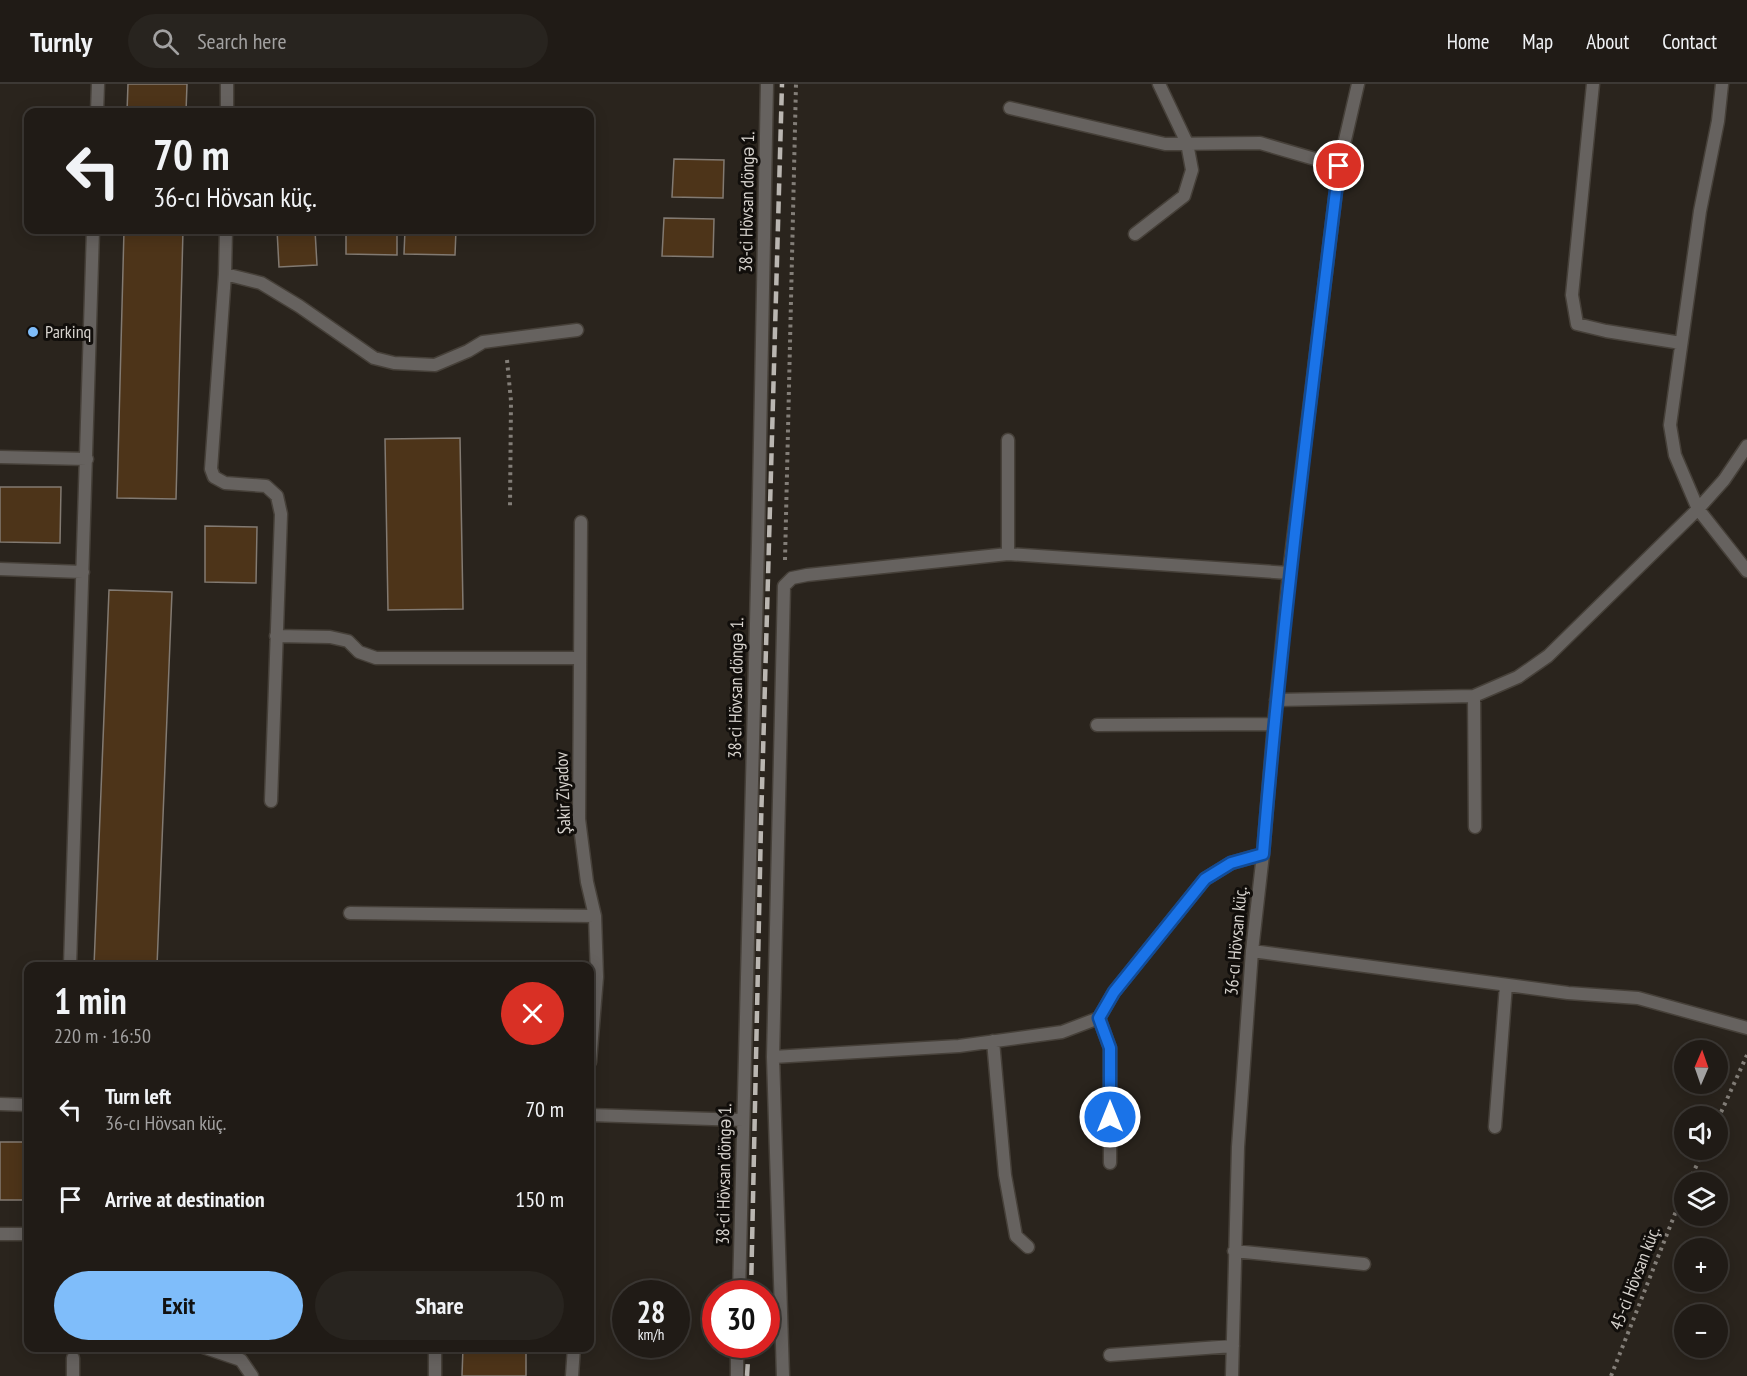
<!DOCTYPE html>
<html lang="en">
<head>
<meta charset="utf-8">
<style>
	:root { --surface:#201b16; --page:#28241f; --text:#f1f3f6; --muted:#a2a1a1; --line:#3d3935; --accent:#7fbdfa }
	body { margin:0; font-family:"PT Sans Narrow",sans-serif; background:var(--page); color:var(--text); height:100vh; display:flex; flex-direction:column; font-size:22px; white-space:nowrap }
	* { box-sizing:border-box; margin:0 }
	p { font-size:20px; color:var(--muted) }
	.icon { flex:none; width:33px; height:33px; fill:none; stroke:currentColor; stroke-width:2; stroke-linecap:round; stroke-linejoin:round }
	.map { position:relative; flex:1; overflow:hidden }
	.panel { position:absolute; left:24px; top:878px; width:570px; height:390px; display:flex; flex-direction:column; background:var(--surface); border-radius:12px; box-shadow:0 3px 15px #0003,0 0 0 2px var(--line) }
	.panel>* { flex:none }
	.hud { position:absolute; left:24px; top:24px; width:570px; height:126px; border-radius:12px; box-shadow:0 3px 15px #0003,0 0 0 2px var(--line); background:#201b16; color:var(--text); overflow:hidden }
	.needle { width:39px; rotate:2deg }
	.fabs { position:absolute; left:1674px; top:956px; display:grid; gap:12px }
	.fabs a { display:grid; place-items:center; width:54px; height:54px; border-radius:50%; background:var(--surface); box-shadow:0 3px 15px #0003,0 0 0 2px var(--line); font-size:30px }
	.speed { position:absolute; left:612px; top:1196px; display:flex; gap:12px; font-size:30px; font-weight:700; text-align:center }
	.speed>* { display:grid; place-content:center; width:78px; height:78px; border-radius:50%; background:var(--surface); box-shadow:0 3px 15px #0003,0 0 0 2px var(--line); line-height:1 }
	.speed small { font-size:15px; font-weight:400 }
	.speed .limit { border:9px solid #d22; background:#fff; color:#111 }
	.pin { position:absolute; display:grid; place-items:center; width:51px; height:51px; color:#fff; margin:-26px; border:3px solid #fff; border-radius:50%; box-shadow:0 2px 6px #0007 }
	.me { position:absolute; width:66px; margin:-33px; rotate:0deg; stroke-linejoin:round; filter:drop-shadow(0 0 4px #0008) }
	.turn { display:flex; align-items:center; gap:21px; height:126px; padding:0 30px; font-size:27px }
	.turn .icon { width:78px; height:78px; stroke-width:2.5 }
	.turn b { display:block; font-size:42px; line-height:51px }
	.round { display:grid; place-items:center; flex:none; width:63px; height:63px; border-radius:32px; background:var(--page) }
	.overview { display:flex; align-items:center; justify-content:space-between; height:102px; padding:0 30px }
	h1 { font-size:36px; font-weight:700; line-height:45px }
	.action { display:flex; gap:12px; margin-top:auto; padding:12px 30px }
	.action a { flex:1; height:69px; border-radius:36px; background:var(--accent); color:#111; font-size:24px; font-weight:700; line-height:69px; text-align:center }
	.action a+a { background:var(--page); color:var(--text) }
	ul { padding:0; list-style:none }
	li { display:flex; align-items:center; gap:18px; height:90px; padding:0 30px }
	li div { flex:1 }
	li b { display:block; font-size:22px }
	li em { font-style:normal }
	header { display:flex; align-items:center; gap:36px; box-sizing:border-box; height:84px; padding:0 30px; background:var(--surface); border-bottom:2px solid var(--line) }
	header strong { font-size:28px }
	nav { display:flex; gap:33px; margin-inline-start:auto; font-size:21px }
	.search { width:420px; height:54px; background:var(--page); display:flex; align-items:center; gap:15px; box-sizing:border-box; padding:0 21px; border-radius:33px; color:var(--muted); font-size:22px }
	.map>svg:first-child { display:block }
</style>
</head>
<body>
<header>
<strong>Turnly</strong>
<div class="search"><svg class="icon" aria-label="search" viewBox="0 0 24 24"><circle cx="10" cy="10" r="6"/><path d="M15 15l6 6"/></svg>Search here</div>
<nav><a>Home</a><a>Map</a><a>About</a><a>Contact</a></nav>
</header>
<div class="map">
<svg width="1747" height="1292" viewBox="0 0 1747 1292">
	<rect width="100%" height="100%" fill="#2a241d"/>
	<path fill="#4d3419" stroke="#827a72" stroke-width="1.5" d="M128,0H187L186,28H127Z
		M398,25V28H334V26Z
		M674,75L724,76L723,114L672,113Z
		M664,134L714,135L713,173L662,172Z
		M124,146H183L176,415L117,414Z
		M277,146H315L317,181L279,183Z
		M346,146H397V171L346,170Z
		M405,146H456L455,171L404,170Z
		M460,354L463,525L388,526L385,355Z
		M0,403H61L60,459L0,458Z
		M205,442L257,443L256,499L205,498Z
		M109,506L172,508L157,882H94Z
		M0,1058H28V1116H0Z
		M463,1263H526V1292H462Z"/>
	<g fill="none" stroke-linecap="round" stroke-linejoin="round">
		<defs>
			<path id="lane" d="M97,28L98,0
				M0,373L87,375
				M0,485L83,488
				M70,882L93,146
				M0,1150H28
				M203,1263L241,1276L252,1292
				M73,1274V1292
				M435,1292V1263"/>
			<path id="street" d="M1593,0L1572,211L1577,240L1606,247L1681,259
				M1722,0L1718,37L1700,127L1670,341L1675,371L1698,425L1747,487
				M1010,24L1165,60L1260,59L1339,82
				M227,28V0
				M226,146L225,190L211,385L214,393L225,399L266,402L277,412L281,430L271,717
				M1135,150L1184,112L1192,86L1187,59L1159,0
				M225,190L261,199L299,222L374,274L394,279L435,281L468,267L483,258L577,246
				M1008,356V470
				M581,438L579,735L587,798L595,832L597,893L590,978
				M276,552L330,553L348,557L359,568L376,574H580
				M1474,612L1475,743
				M1276,616L1474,612L1518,593L1548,572L1698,425L1724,396L1747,362
				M1097,641L1274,640
				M350,829L595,832
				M1252,867L1568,909L1638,914L1747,944
				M1099,934L1110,964V1079
				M993,957L1005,1091L1016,1152L1028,1163
				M773,973L959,962L1062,948L1099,934L1114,908L1205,795L1231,779L1263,770
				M0,1020L28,1021
				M590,1031L743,1036
				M1495,1043L1506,901
				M1234,1167L1364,1180
				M739,1209L758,461L767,0
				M1110,1271L1233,1262
				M572,1292L574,1263
				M737,1292V1260
				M783,1292L773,973L784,502L792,494L807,491L1008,470L1289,489
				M1232,1292L1238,1063L1252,867L1263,770L1274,640L1289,489L1339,82L1358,0"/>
		</defs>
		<use href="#lane" stroke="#464039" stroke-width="15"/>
		<use href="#street" stroke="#464039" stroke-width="15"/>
		<path stroke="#837e78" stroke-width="4" stroke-dasharray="3 4.5" stroke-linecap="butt" d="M507,276L511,317L510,423
			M785,476L796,0
			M1718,1035L1747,971
			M1689,1098L1704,1065
			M1611,1292L1684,1107"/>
		<use href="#lane" stroke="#66625f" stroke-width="12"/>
		<use href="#street" stroke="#66625f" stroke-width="12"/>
		<path stroke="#bab6b1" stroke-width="4.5" stroke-dasharray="12 6" stroke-linecap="butt" d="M751,1209L761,740L782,0
			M747,1292L749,1260"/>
	</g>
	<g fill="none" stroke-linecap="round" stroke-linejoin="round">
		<defs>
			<path id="route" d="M1110,1033V964L1099,934L1114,908L1205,795L1231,779L1263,770C1282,540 1311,312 1339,82"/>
		</defs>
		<use href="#route" stroke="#114b97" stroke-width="15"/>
		<use href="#route" stroke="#1a73e8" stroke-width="10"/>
	</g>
	<circle fill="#7fbdfa" stroke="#110e0b" stroke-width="2" cx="33" cy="248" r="6"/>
	<g text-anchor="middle" stroke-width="6" stroke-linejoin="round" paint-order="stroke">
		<g font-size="18" fill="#d7d3ce" stroke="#110e0b">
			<text transform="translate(747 118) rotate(-89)" y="6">38-ci Hövsan döngə 1.</text>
			<text transform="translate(736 604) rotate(-89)" y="6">38-ci Hövsan döngə 1.</text>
			<text transform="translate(563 709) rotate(-92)" y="6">Şakir Ziyadov</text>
			<text transform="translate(1236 857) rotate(-85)" y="6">36-cı Hövsan küç.</text>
			<text transform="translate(724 1090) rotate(-89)" y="6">38-ci Hövsan döngə 1.</text>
			<text transform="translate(1635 1194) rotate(-69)" y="6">45-ci Hövsan küç.</text>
		</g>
		<g font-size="18" fill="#d7d3ce" stroke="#110e0b" text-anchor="start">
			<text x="45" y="254">Parkinq</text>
		</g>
	</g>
</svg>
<div class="fabs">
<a><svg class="needle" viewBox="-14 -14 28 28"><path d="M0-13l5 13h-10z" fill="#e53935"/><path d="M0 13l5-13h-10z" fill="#a2a1a1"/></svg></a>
<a><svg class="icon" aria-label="sound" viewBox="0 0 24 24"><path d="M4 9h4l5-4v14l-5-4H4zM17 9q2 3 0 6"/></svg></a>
<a><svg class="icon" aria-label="layers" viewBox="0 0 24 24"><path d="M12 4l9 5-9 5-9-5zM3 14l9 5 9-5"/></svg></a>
<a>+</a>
<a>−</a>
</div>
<div class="speed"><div>28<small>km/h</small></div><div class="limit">30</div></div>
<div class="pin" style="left:1339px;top:82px;background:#d93025"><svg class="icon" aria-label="arrive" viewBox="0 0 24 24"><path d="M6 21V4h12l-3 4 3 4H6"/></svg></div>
<svg class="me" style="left:1110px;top:1033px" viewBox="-20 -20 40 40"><circle r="17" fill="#1a73e8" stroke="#fff" stroke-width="3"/><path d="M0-11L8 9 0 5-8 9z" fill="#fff"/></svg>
<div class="hud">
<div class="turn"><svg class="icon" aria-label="left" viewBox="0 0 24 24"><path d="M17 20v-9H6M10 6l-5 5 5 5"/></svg><div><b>70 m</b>36-cı Hövsan küç.</div></div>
</div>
<section class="panel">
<div class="overview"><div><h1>1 min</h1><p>220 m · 16:50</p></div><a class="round" style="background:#d93025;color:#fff"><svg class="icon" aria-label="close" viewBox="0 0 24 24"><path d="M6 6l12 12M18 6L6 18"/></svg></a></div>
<ul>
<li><svg class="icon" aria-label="left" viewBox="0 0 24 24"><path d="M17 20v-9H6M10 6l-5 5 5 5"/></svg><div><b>Turn left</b><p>36-cı Hövsan küç.</p></div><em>70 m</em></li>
<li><svg class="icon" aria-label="arrive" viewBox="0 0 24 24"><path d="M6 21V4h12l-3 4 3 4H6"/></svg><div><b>Arrive at destination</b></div><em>150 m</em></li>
</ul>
<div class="action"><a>Exit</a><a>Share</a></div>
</section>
</div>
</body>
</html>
